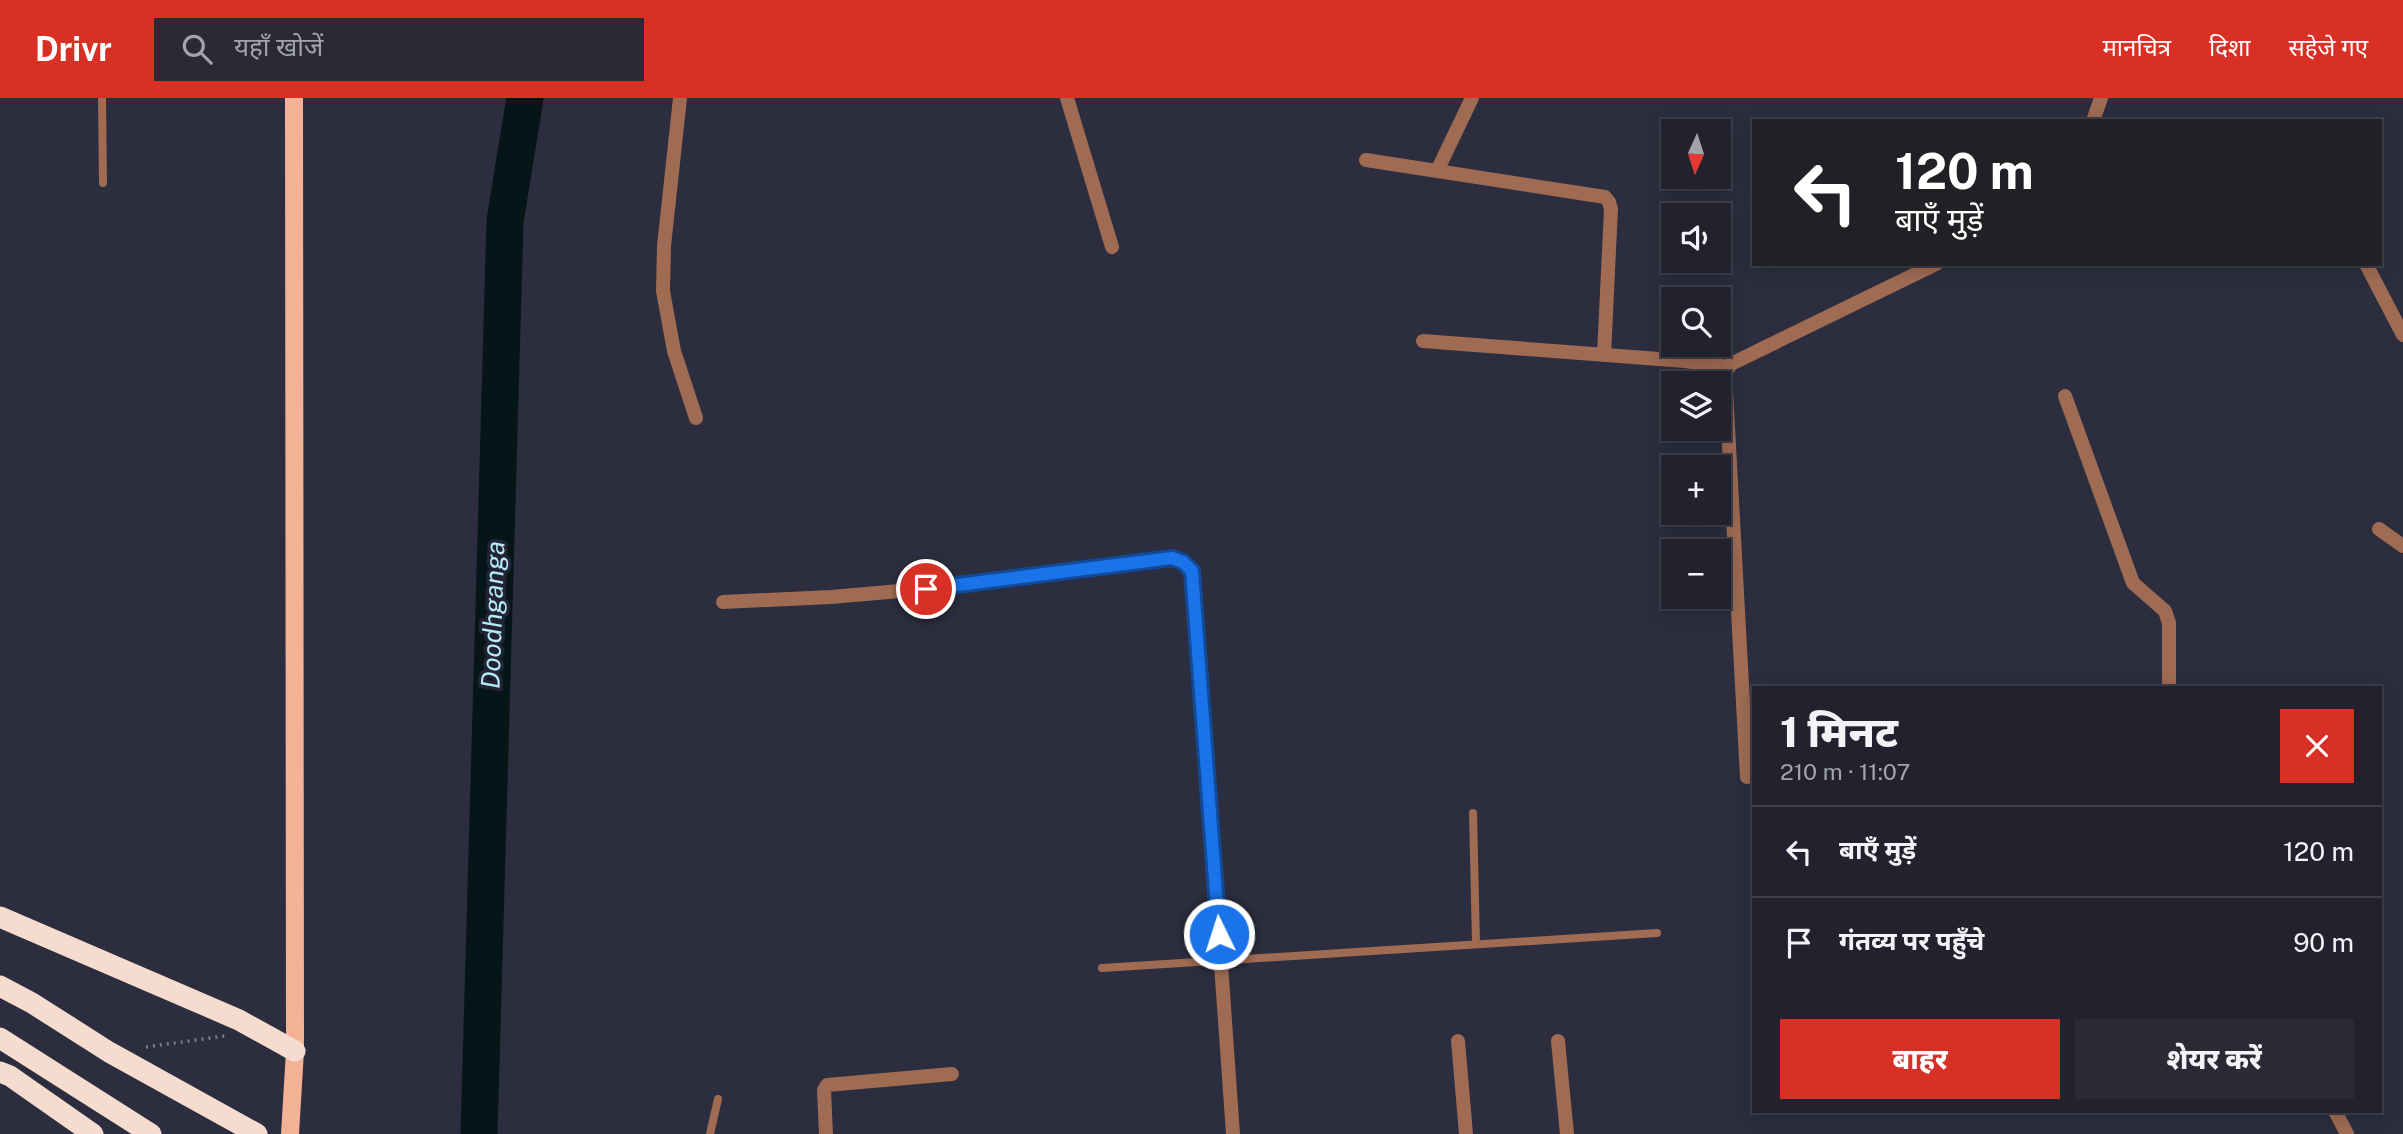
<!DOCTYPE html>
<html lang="hi">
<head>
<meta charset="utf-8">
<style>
	:root { --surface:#21222e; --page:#292a36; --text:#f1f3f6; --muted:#a2a4aa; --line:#3e3f4a; --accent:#d93025 }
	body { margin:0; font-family:"Public Sans","Noto Sans Devanagari",sans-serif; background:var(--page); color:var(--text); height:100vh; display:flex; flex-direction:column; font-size:26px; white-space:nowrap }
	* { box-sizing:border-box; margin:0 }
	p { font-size:23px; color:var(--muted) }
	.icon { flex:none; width:38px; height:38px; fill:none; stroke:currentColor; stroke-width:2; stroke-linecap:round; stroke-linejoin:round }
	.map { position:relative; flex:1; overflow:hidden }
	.side { position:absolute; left:1752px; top:588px; width:630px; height:427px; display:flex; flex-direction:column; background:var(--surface); border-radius:0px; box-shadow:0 4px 18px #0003,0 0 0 2px var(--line) }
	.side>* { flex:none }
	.hud { position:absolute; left:1752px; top:21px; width:630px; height:147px; border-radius:0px; box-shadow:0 4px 18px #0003,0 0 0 2px var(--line); background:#202124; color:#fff; overflow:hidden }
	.needle { width:46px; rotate:183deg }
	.fabs { position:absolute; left:1661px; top:21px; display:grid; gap:14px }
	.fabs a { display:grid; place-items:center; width:70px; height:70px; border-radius:0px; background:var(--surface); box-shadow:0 4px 18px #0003,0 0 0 2px var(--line); font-size:35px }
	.pin { position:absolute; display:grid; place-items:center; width:60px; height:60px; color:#fff; margin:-30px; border:4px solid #fff; border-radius:50%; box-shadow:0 2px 7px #0007 }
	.me { position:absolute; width:77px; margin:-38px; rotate:356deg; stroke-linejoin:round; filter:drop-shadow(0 0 5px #0008) }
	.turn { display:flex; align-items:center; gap:24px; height:147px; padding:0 28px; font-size:32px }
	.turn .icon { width:91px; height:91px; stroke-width:2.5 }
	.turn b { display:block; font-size:49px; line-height:60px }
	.round { display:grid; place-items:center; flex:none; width:74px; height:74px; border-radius:0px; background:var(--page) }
	.overview { display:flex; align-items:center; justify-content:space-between; height:119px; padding:0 28px }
	h1 { font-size:42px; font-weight:800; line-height:52px }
	.action { display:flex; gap:14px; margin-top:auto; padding:14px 28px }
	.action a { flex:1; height:80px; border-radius:0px; background:var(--accent); color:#fff; font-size:28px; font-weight:800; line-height:80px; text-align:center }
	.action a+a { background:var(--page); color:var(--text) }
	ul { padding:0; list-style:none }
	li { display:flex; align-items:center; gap:21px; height:91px; padding:0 28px; border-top:2px solid var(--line) }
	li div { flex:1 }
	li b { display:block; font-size:26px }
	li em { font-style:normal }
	header { display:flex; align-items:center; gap:42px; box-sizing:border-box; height:98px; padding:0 35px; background:var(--accent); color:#fff }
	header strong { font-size:33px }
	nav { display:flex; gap:38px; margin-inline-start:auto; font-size:24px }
	.search { width:490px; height:63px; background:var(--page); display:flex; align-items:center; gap:18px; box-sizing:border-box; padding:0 24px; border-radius:0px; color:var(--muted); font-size:26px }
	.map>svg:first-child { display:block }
</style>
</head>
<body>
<header>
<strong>Drivr</strong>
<div class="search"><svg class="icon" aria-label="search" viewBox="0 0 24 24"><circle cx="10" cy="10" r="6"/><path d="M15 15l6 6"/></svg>यहाँ खोजें</div>
<nav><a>मानचित्र</a><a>दिशा</a><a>सहेजे गए</a></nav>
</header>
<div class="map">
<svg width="2403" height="1036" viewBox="0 0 2403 1036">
	<rect width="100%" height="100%" fill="#2c2d3e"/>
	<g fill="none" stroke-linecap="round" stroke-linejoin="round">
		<path stroke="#061518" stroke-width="37" d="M479,1036L505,123L525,0"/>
		<path stroke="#7c7d8b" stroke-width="3.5" stroke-dasharray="2 5" stroke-linecap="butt" d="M146,949L225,938"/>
		<path stroke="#9f6b53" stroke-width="8" d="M102,0L103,85
			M1473,715L1476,845
			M1102,870L1657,835
			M710,1036L718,1001"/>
		<path stroke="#9f6b53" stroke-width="14" d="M680,0L664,148L663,193L674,253L696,320
			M1067,0L1112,149
			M2093,23L2101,0
			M1366,62L1605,99L1609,104L1611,111L1604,257
			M1437,73L1472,0
			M2366,166L2403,237
			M1423,243L1685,263L1728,269
			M2065,298L2133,485L2165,513L2169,525V590
			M2379,431L2403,448
			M723,504L831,499L969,487L1172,460C1186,465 1191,471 1194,485L1233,1036
			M1747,679L1725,274L1731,266L1936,166
			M1458,943L1466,1036
			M1558,943L1567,1036
			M2335,1013L2347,1036
			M826,1036L824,992L827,987L952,976"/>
		<path stroke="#f3b295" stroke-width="18" d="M290,1036L295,953L294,0"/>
		<path stroke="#f6dbcf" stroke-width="21" d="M0,819L239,922L295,953
			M0,888L32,905L109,954L257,1036
			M0,940L151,1036
			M0,974L10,978L93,1036"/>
	</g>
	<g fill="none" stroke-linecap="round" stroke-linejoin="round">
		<defs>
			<path id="route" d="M926,491L1172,460L1183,464L1192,473L1219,836"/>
		</defs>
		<use href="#route" stroke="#114b97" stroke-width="18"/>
		<use href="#route" stroke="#1a73e8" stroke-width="12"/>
	</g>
	<g text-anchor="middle" stroke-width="7" stroke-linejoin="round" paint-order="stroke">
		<g font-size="26" font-style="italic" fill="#b6eaf6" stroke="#222333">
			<text transform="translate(493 517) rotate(-88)" y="9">Doodhganga</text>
		</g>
	</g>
</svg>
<div class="fabs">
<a><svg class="needle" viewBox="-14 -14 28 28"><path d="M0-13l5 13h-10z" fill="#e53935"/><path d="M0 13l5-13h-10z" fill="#a2a4aa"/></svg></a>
<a><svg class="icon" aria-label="sound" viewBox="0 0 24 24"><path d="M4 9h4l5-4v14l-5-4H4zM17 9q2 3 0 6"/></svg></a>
<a><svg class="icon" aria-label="search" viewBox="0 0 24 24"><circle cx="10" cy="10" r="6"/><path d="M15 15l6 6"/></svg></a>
<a><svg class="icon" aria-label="layers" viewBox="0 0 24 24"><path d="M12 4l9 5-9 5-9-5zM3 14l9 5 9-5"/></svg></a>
<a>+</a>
<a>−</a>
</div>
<div class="pin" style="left:926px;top:491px;background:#d93025"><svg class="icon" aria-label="arrive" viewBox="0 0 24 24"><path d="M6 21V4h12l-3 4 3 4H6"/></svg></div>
<svg class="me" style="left:1219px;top:836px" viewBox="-20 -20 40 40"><circle r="17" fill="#1a73e8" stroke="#fff" stroke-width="3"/><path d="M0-11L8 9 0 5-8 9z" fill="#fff"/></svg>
<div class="hud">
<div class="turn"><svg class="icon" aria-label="left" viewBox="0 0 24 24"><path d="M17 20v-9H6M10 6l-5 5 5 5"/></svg><div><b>120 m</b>बाएँ मुड़ें</div></div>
</div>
<section class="side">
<div class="overview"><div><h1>1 मिनट</h1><p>210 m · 11:07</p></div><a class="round" style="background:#d93025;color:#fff"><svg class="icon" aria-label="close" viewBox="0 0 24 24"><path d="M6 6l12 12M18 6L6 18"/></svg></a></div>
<ul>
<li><svg class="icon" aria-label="left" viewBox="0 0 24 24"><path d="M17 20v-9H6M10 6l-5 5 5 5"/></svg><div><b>बाएँ मुड़ें</b></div><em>120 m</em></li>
<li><svg class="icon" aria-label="arrive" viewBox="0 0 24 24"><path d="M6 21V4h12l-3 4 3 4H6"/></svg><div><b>गंतव्य पर पहुँचे</b></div><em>90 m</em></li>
</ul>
<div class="action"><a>बाहर</a><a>शेयर करें</a></div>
</section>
</div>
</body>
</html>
